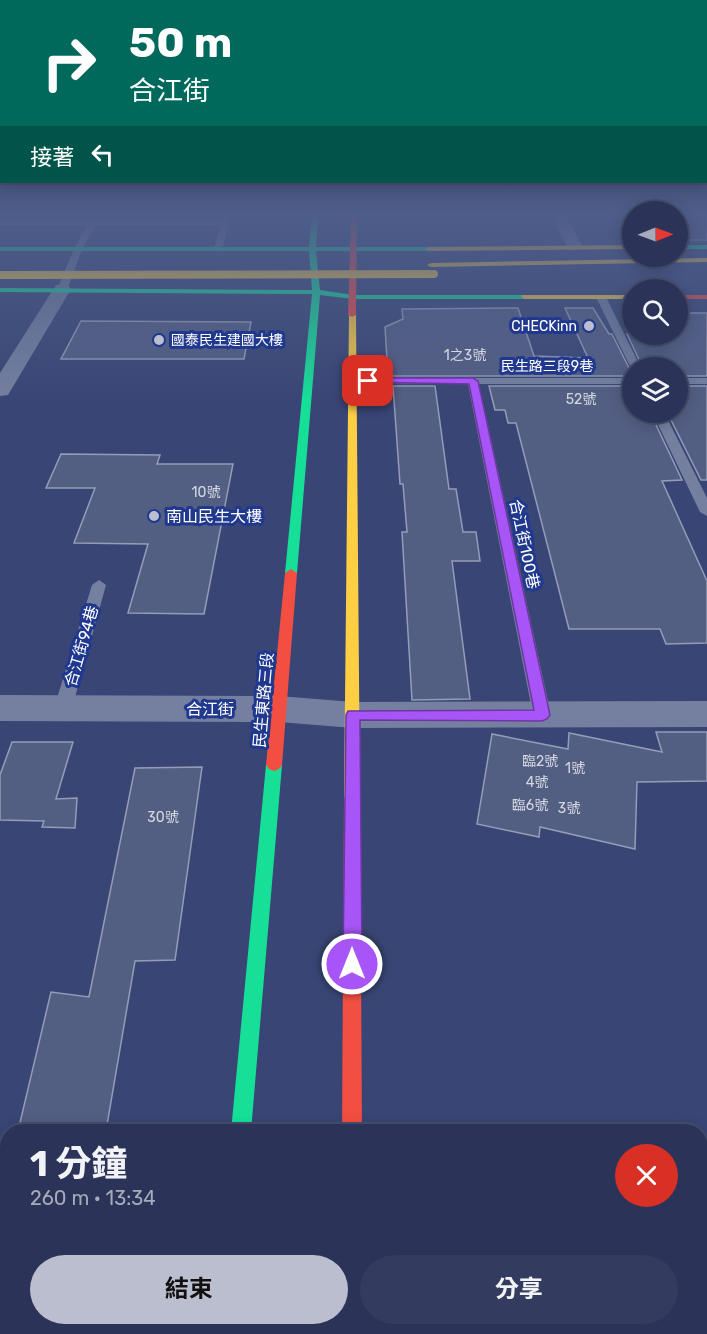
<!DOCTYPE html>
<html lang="zh-TW">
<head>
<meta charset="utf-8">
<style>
	:root { --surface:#2b3458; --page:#333c5e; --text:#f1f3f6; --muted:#a6aaba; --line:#474f6e; --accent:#babecf }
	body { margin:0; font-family:Rubik,"Noto Sans TC",sans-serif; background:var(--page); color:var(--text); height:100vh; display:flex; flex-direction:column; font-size:22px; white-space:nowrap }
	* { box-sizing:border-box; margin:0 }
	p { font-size:20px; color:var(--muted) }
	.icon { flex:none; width:33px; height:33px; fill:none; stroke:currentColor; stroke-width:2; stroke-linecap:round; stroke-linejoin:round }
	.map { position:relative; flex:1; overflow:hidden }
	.sheet { position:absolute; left:0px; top:1124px; width:708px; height:212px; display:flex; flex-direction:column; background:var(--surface); border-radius:24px 24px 0 0; box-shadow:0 3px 15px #0003,0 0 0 2px var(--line) }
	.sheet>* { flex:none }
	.top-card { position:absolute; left:0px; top:0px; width:708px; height:183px; box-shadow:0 3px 15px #0003,0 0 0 2px var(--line); background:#00695c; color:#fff; overflow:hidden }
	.needle { width:39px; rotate:89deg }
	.buttons { position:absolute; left:622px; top:201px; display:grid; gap:12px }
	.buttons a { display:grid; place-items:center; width:66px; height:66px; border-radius:50%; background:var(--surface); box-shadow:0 3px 15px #0003,0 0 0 2px var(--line); font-size:30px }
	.pin { position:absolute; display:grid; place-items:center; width:51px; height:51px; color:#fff; margin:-26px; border-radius:12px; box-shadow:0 3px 9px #0006 }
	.me { position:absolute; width:66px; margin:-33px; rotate:0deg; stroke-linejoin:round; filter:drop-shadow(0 0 4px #0008) }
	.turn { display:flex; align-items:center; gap:21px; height:126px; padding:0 30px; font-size:27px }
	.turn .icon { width:78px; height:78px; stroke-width:2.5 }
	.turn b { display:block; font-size:42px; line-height:51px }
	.then { display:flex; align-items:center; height:57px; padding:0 30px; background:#0003; gap:12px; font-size:22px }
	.round { display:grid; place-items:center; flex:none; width:63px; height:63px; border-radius:32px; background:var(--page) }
	.summary { display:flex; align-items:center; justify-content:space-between; height:102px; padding:0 30px }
	h1 { font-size:36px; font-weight:700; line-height:45px }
	.cta { display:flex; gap:12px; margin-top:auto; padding:12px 30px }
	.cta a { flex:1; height:69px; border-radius:36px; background:var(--accent); color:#111; font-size:24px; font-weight:700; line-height:69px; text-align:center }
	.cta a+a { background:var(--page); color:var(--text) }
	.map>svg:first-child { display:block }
</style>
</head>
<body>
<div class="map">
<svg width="707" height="1334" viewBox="0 0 707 1334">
	<rect width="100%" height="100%" fill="#394675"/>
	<path fill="#535e83" stroke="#959cb7" stroke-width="1.5" d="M678,215H707V240H678Z
		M518,308L534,356L588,358L565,308H593L609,334H612L633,376H388L385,327L403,319L402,309Z
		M678,313H707V376H678V368H643L627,334H678Z
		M81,321L251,322L244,359H61Z
		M393,386H435L449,489H456L463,532H476L480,561H452L470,699L412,700L402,532H407L403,484H400Z
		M489,386H633V412H650L682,480L662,481L707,581V643L666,644L660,629H569L516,423H508L505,410H495Z
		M678,386H707V480H701L667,412H678Z
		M61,454L160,455L157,464H233L204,614L128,613L148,544L74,543L95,488H46Z
		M656,732H707V781L637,782L635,849L540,827L539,837L477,824L492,734L568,749L569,733L662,752Z
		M12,742H73L56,799L77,798L75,828L42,827L44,821L0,820V775Z
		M202,767L175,960L135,961L106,1131H18L51,992L89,997L135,768Z"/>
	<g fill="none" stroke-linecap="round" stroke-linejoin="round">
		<path fill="#7580a0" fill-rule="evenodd" d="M224,215H232L222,249L218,252L214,249L221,225H96L82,249L69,285L64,288L59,285L74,249L87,225H0V221H222Z
			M598,295L606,297L641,368H633V371L631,368L596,297Z
			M353,378H633V384H479L551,715L548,720L542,722L536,720L533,715L468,384L349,383V379Z
			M678,378H707V384H678Z
			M652,412H664L707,498V516L700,512Z
			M99,580L106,585L72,708L69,713L63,715L57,713L54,708L92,585Z"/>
		<path fill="#7580a0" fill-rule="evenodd" d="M551,215H566L583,247L581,250H569Z
			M62,284L68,285L71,289L11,390L8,395L0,396V373L56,285Z
			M0,695L279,696L353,702L707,701V727L353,728L279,722L0,721Z"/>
		<path fill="#16e098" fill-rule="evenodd" d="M312,215H318L316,247H429L433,249L429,251H316L320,290L353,295H525L529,297L525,299H353L320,295L297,573L291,577L285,573L312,294L0,292V288L312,290L309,251H0V247H309Z
			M678,245H707V249H678Z
			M274,759L279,761L282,765L251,1131H231L266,765L269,761Z"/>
		<path fill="#ffcf43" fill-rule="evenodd" d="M633,245V249L429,251L425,249L429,247Z
			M707,258V262L431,267L427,265L431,263Z
			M522,295H633V299H525L521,297Z
			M349,313L356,315L360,798L357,803L352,805L347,803L344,798Z
			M212,1328H236V1334H212Z
			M340,1328H364V1334H340Z"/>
		<path fill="#f24e42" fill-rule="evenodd" d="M351,215H357L356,315L352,317L348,315Z
			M678,295H707V299H678Z
			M291,569L297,573L282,765L279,769L274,771L269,769L266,765L285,573Z
			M352,791L357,793L360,798L362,1131H342L344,798L347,793Z"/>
		<path stroke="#ffcf43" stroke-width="8" d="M0,275L434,274"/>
	</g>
	<linearGradient id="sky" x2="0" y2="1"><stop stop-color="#1f2640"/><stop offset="0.53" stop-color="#4e5d89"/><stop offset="1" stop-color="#4e5d89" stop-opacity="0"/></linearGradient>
	<rect width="707" height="402" fill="url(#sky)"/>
	<path fill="#a855f7" stroke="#6d37a1" stroke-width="1.5" d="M368,378H473L478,381L550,715L547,719L542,721L360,720L362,964L359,971L352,973L346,971L343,964L346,715L348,711L534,710L469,384L365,382L363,381Z"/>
	<g fill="#babecf" stroke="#20388e" stroke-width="2">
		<circle cx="589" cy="326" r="6"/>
		<circle cx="159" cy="340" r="6"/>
		<circle cx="154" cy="516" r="6"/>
	</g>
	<g text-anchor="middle" stroke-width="6" stroke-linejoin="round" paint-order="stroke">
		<g font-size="14" fill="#fff" stroke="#20388e" text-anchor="end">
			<text x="577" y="331">CHECKinn</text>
			<text x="171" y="345" text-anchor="start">國泰民生建國大樓</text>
		</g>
		<g font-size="14" fill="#d4d7e0">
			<text x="465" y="360">1之3號</text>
			<text x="581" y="404">52號</text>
			<text x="206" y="497">10號</text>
			<text x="540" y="766">臨2號</text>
			<text x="575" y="773">1號</text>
			<text x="537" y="787">4號</text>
			<text x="530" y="810">臨6號</text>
			<text x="569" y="813">3號</text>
			<text x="163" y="822">30號</text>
		</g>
		<g font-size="14" fill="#fff" stroke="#20388e">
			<text x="547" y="371">民生路三段9巷</text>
		</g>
		<g font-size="16" fill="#fff" stroke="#20388e" text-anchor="start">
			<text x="166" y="522">南山民生大樓</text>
		</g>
		<g font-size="16" fill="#fff" stroke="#20388e">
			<text transform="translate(525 544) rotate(78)" y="6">合江街100巷</text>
			<text transform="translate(81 646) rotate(-74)" y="6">合江街94巷</text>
			<text transform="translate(263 700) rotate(-85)" y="6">民生東路三段</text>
			<text x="210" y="715">合江街</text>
		</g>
	</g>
</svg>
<div class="buttons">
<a><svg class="needle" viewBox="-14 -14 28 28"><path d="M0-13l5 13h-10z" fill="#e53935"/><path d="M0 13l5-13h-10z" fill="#a6aaba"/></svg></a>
<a><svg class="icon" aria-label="search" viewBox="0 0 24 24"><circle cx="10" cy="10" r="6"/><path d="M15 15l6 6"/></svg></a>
<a><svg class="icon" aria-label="layers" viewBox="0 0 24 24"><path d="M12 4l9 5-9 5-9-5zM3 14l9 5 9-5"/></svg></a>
</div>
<div class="pin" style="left:368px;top:381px;background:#d93025"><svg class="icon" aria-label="arrive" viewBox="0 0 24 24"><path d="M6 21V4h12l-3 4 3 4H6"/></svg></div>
<svg class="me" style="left:352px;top:964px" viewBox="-20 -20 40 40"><circle r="17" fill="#a855f7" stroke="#fff" stroke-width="3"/><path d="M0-11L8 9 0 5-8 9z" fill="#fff"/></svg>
<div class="top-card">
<div class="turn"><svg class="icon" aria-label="right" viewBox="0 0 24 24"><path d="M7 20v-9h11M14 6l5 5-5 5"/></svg><div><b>50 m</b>合江街</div></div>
<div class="then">接著<svg class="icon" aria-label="left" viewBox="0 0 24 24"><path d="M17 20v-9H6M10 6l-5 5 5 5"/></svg></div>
</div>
<section class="sheet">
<div class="summary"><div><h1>1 分鐘</h1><p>260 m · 13:34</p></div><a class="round" style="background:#d93025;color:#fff"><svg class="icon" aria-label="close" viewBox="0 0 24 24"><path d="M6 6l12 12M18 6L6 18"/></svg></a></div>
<div class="cta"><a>結束</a><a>分享</a></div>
</section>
</div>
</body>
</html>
